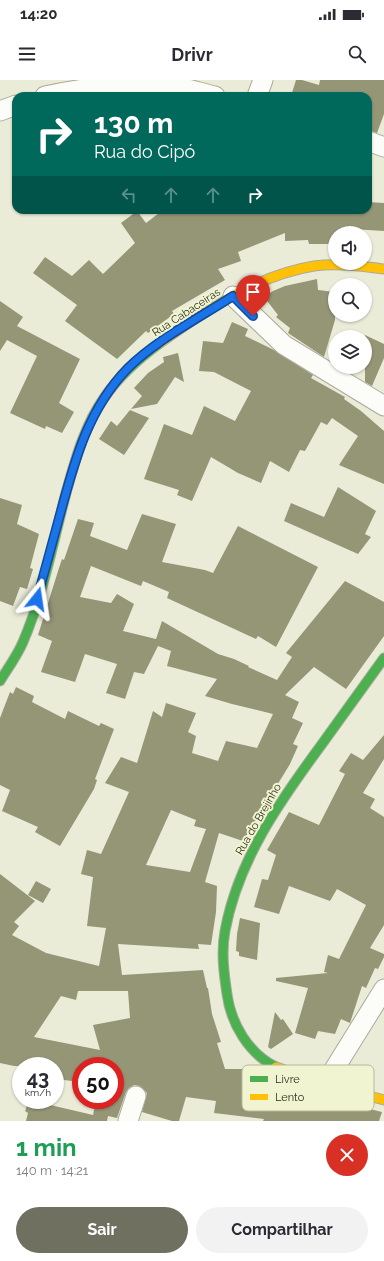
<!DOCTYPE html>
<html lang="pt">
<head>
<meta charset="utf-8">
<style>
	:root { --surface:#fff; --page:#f2f2f3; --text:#2b2b33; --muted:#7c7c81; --accent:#6f7060 }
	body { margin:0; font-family:Raleway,sans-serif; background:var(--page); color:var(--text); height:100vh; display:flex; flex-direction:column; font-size:15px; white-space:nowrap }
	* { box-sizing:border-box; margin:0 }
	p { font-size:13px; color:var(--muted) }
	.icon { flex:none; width:22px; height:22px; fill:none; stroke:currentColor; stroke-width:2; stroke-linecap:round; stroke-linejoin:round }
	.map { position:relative; height:1041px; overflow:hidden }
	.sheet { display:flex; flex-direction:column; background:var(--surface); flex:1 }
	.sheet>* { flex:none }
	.top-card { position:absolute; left:12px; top:12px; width:360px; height:122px; border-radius:12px; box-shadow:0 1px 3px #0004; background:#00695c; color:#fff; overflow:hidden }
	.buttons { position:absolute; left:328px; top:146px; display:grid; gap:8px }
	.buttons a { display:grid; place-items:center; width:44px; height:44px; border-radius:50%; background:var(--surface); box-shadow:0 1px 3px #0004; font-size:20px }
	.speed { position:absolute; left:12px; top:977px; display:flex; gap:8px; font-size:20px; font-weight:700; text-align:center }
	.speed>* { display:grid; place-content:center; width:52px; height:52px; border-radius:50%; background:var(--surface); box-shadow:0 1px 3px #0004; line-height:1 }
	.speed small { font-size:10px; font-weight:400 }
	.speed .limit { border:6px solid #d22; background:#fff; color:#111 }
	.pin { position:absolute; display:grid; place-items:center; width:34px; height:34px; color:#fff; margin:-41px -17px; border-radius:50% 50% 50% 0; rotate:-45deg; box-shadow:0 0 4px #0007 }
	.pin .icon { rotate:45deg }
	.me { position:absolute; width:44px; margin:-22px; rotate:15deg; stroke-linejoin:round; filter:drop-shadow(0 0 3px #0008) }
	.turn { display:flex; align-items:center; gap:14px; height:84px; padding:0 16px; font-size:18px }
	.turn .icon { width:52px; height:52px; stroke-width:2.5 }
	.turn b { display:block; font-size:28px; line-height:34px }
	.lanes { display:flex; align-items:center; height:38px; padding:0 16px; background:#0003; justify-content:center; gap:20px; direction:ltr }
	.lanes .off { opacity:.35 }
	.round { display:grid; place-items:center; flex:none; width:42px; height:42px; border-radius:21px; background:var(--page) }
	.overview { display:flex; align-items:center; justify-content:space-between; height:68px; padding:0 16px }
	h1 { font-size:24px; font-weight:700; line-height:30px; color:#1e9e55 }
	.cta { display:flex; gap:8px; margin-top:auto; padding:8px 16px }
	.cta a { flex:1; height:46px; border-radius:24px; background:var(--accent); color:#fff; font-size:16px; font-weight:700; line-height:46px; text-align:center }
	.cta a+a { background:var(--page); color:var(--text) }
	.status { display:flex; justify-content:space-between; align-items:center; height:28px; padding:0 20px; background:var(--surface); direction:ltr }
	.status svg { height:11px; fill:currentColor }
	header { display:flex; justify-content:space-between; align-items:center; height:52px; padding:0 16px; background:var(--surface); font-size:18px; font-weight:700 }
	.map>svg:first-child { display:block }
</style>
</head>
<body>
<div class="status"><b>14:20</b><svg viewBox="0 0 49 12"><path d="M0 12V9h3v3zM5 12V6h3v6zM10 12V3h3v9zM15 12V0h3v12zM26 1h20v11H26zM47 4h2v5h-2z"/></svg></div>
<header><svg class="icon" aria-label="menu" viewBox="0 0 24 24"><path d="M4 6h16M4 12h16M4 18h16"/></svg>Drivr<svg class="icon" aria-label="search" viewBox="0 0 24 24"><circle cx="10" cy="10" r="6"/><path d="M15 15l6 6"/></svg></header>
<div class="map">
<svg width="384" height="1041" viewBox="0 0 384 1041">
	<rect width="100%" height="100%" fill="#eaecd8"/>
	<path fill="#949676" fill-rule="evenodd" d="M296,0H302L319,5L320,0H384V34L377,53L368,50V16H291Z
		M368,122L384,123V151L351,149V153H335V164H309L308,160L285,161V153L238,172L241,181L218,189L225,200L172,231L174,234L148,253L146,251L117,279L65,241L77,225L33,193L45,177L72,196L89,180L103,194L135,163L121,143L137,131L146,143L163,130H368Z
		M317,199L318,210L335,212V240L324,277L288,253L290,248L276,237L278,235L264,217L273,211L285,206Z
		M0,221L23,237L17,246L80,279L59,323L74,332L62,353L46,346L45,349L10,333L37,276L7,260L0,271Z
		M232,242L248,249L245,256L274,270L313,295L311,298L345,317L344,319L361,331L384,351V404L339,385L358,356L332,338L327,345L321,342L305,371L300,370L289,392L270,381L261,403L238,393L211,377L192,421L177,415L179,410L144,399L164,344L192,355L204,326L235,341L251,311L214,292L199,291L203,261L223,263Z
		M365,255L384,264V278L372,306L365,302Z
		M178,273L184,302L175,297L157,324L131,329L142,316L134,308L148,293L164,282L163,277Z
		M130,330L149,338L124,375L99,359L111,341L117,346Z
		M338,407L376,431L365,454L371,457L358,474L284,441L291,423L324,437Z
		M0,418L22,425L17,444L39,454L30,488L33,489L27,509L20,507L13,526L0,521Z
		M142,434L176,444L162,482L205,490L213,493L238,446L318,487L276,567L258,556L256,559L167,518L169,512L143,501L141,506L91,486L80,517L111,523L117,514L134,524L123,551L156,559L162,541L218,574L234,579L249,586L248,587L277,600L292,577L286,573L345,501L384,522V556L346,609L314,587L285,615L299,622L292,638L303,643L293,664L298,666L290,684L243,761L219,753L205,802L217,806L216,832L211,865L198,864L199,869L118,864L122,895L203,890L207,908H208L212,934L221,962L217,963L225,989H256L283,1003L341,1022L382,1032L379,1041H263L264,1039L214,1033L216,1021L186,1017L179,1041H172L142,1032L147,1013L140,1006L134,1005L129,1008L126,1012L117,1038L108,1036L107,1041H26L28,1033L25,1031L29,1020L93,1035L96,1020H115V986H81V1002L55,999V986H14L0,983V794L35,821L14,842L19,846L12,855L46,873L99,886L106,848L87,846L93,797L81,794L87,770L101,774L129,712L105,703L121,677L137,683L153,631L162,637L166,623L196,633L188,652L196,656L192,673L218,681L226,661L257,668L273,634L232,624L205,616L217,599L167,586L171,571L158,566L144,594L134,592L125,619L106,613L117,584L85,574L75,602L41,592L52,561L38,555L59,488L62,479L64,480L78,439L94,443L90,456L127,470ZM171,730L196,740L194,746L206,749L190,792L146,785ZM78,911H128L130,938L93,945L100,970L34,957L61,916L76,920Z
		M16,607L34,616L32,622L65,639L68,631L99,646L101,643L114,649L95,699L97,700L94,709L60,766L35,752L38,747L2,731L10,710L0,705V638L10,612L13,614Z
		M384,655V679L363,713L375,719L370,728L384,737V845L370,868L384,874V877L378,889L375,888L366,908L362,906L350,943L341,939L335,954L318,951L315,959L295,953L308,908L276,901V898L328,893L324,892L328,875L339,879L366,825L337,809L330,821L289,806L279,834L254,827L262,799L268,800L276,775L267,770L289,732L319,745L345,694L339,691L351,673L363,680Z
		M36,801L51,809L43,823L28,815Z
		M240,838L260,843L257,880L239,876V872L236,871L237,854Z
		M275,932L281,940L283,939L293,954L271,969L268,967Z"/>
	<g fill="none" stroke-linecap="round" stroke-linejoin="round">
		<defs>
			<path id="street" d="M45,16C87,7 129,2 173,6C187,8 201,13 215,16
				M257,16L263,0
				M0,31L16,25
				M368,61L384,67
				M233,216L284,265L384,326
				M325,1004L384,909
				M128,1041L136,1016"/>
			<path id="fast" d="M0,601C8,588 17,576 23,562C43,515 53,463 66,413C75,381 84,346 104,318C119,296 138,279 160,263
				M276,987C249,974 231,944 227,914C224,894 221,872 225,851C238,780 280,721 322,664C343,635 363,607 384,578"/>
			<path id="slow" d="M160,263C205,231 257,195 314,186C337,183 361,186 384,189
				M276,987L345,1010L384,1020"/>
		</defs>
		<use href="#street" stroke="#aaab9c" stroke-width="21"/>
		<use href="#fast" stroke="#aaab9c" stroke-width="11"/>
		<use href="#slow" stroke="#aaab9c" stroke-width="11"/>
		<use href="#street" stroke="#fcfcf9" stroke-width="19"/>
		<use href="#fast" stroke="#4caf50" stroke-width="9"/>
		<use href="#slow" stroke="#ffc107" stroke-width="9"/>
	</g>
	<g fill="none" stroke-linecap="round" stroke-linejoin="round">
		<defs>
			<path id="route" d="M37,519C45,490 53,460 61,431C75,379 89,328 128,288C156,260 199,238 233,216L253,236"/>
		</defs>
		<use href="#route" stroke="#114b97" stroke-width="10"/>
		<use href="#route" stroke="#1a73e8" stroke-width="7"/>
	</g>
	<g text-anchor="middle" stroke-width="4" stroke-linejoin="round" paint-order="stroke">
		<g font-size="11" fill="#2d2e20" stroke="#f1f4d0">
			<text transform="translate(186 232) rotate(-33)" y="4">Rua Cabaceiras</text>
			<text transform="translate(258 739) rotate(-60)" y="4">Rua do Brejinho</text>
		</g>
	</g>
	<rect x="242" y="985" width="132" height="46" rx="6" fill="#f1f4d0" stroke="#b6b99b" stroke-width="1"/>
	<rect x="250" y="996" width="18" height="6" fill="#4caf50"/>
	<rect x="250" y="1014" width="18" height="6" fill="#ffc107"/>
	<g font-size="11" fill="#2d2e20">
		<text x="275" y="1003">Livre</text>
		<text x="275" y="1021">Lento</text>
	</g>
</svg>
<div class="buttons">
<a><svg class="icon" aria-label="sound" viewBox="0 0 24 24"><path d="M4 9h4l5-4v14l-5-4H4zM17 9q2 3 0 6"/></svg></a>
<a><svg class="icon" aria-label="search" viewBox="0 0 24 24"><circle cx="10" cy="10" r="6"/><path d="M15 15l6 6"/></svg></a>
<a><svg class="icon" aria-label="layers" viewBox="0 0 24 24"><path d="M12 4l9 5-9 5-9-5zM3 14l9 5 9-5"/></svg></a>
</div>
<div class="speed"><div>43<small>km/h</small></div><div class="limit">50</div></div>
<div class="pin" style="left:253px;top:236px;background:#d93025"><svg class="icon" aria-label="arrive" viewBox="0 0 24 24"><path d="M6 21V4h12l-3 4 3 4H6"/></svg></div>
<svg class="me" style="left:37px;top:519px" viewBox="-20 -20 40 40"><path d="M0-17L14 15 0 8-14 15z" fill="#1a73e8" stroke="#fff" stroke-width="4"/></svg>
<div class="top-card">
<div class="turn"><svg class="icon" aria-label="right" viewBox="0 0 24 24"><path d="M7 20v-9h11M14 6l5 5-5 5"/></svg><div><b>130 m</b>Rua do Cipó</div></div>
<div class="lanes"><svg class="icon off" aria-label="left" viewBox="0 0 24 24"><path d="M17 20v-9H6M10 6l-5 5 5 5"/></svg><svg class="icon off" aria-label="ahead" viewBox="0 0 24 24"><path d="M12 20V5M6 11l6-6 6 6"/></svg><svg class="icon off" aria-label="ahead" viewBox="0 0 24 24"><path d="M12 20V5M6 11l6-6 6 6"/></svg><svg class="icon" aria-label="right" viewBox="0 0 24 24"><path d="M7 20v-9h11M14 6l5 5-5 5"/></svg></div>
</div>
</div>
<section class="sheet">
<div class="overview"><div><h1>1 min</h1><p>140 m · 14:21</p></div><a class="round" style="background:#d93025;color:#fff"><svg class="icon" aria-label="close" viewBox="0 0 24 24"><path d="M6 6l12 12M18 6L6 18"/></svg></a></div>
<div class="cta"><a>Sair</a><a>Compartilhar</a></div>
</section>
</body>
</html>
